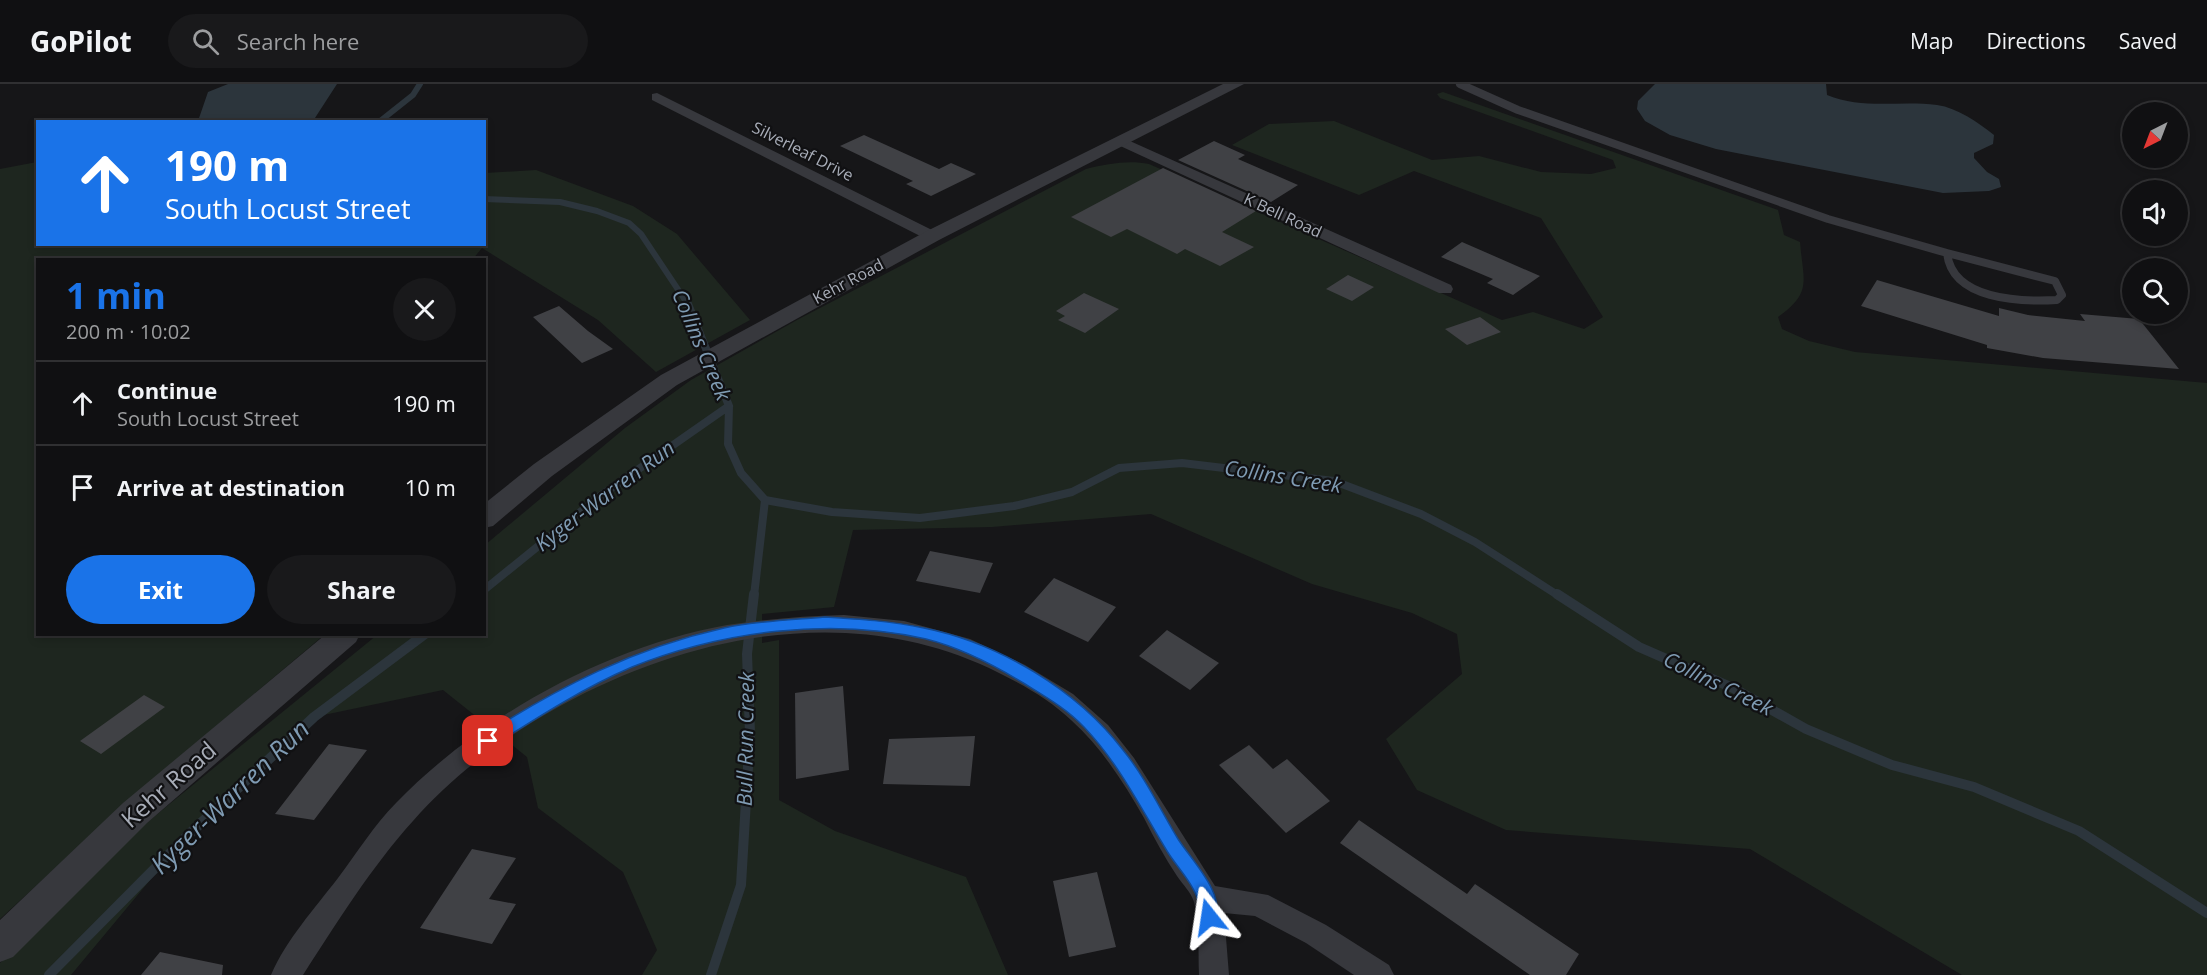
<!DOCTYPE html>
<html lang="en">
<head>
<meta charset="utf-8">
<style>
	:root { --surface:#101012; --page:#19191b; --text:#f1f3f6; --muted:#9c9d9f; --line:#303032; --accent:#1a73e8 }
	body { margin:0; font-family:"Open Sans",sans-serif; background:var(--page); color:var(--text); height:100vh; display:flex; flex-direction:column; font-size:22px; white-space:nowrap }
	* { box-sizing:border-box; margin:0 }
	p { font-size:20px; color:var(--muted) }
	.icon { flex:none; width:33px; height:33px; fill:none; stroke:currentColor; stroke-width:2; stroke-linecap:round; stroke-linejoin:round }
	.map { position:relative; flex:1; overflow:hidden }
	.panel { position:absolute; left:36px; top:174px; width:450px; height:378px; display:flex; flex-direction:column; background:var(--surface); border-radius:0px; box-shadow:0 3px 9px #0003,0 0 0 2px var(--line) }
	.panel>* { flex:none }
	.top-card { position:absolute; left:36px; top:36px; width:450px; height:126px; border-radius:0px; box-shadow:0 3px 9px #0003,0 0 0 2px var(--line); background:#1a73e8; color:#fff; overflow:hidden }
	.needle { width:39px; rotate:222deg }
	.buttons { position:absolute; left:2122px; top:18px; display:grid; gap:12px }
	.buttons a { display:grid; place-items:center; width:66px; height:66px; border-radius:50%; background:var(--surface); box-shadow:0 3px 9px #0003,0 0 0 2px var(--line); font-size:30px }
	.pin { position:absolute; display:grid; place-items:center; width:51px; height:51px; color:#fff; margin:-26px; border-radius:12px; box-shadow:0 3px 9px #0006 }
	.me { position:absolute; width:66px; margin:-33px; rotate:345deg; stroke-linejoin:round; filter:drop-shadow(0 0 4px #0008) }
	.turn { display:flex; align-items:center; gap:21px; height:126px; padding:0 30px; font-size:27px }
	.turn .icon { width:78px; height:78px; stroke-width:2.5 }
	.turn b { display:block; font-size:42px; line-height:51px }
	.round { display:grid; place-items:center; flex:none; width:63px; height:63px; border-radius:32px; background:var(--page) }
	.headline { display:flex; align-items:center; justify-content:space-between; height:102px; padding:0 30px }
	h1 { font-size:36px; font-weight:700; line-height:45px; color:var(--accent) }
	.primary-button { display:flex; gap:12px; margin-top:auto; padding:12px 30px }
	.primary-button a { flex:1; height:69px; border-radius:36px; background:var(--accent); color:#fff; font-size:24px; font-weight:700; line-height:69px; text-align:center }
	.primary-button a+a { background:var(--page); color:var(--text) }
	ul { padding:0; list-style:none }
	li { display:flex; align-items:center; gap:18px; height:84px; padding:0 30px; border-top:2px solid var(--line) }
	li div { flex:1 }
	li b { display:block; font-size:22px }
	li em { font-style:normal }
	header { display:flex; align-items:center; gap:36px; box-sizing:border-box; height:84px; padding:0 30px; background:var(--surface); border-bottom:2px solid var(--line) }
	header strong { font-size:28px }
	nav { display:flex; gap:33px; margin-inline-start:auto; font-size:21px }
	.search { width:420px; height:54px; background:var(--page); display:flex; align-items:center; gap:15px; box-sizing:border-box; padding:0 21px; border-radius:33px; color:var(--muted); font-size:22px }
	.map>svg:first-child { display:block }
</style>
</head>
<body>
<header>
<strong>GoPilot</strong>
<div class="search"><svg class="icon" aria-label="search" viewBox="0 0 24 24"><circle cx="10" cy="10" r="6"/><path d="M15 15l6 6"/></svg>Search here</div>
<nav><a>Map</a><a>Directions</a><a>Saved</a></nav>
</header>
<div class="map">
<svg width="2207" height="891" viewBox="0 0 2207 891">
	<rect width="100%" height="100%" fill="#161618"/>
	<path fill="#1e261f" d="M1443,8L1778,126L1784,151L1800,158C1803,197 1813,208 1778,233L1782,245L1809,257L1855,268L2207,299V891H1962L1750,765L1506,746L1417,706L1386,655L1462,590L1457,550L1412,529L1312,500L1151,430L992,443L853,446L834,523L762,530V559L779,556V716L835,747L966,793L1008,891H642L657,866L623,788L538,724L527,673L443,606L314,633L186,753L71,891H0V879L134,749L377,551L484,550L485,461L625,344L691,296L797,236L1086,85C1108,80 1127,76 1149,80L1502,236L1533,228L1584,245L1603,233L1541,134L1414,87L1359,111L1232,61L1269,40L1334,37L1432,76L1479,72L1541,88L1591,90L1616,84L1613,76L1440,14L1437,10Z
		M37,78L38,160H484L485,89L536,86L633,122L677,150L750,236L656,288L598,236L482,164L472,176H38V550L324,551L138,708L0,835V85Z"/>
	<path fill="#2c353c" d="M228,0H337L313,37H198L208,8Z
		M1655,0H1826L1827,11C1863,26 1900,16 1937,21C1958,24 1977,38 1994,51L1993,60L1974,69V74L1987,88L1999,95L2001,103L1989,107L1943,109L1716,65L1670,51L1645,37L1637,25L1638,17Z"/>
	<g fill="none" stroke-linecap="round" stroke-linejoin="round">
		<path stroke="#2c353c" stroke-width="6" d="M379,38L413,11L420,0
			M484,115L560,118L597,127L629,139L641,150L689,222"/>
		<path stroke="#2c353c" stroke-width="8" d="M688,220L729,322L728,360L741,389L765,416L832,428L920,434L1014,422L1072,408L1119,384L1182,379L1334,397L1421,430L1475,458L1559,512
			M484,506L600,412L729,322
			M754,512L765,416"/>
		<path stroke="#2c353c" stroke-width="10" d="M1557,510L1639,563L1733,604L1806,645L1892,681L1974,703L2079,747L2207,829
			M49,891L186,753L314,633L425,550
			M711,891L741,801L750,649L747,570L754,510"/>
	</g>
	<path fill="#404145" d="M864,51L939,85L951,79L976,90L931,112L906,100L913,97L840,62Z
		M1214,57L1245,71L1238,75L1298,101L1271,118L1178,76Z
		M1163,84L1256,127L1222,148L1254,163L1220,182L1185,165L1177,170L1127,145L1111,153L1071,133Z
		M1462,158L1540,192L1513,211L1487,199L1493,195L1441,173Z
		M1348,191L1374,203L1352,217L1326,205Z
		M1877,196L1999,232V224L2028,231L2085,237L2080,230L2139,235L2179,285L2043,274L1987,264V261L1861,222Z
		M1084,209L1119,225L1085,249L1058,236L1065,232L1056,227Z
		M559,222L588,247L613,265L582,279L533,233Z
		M1480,233L1501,248L1467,261L1445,245Z
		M930,467L993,479L980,509L916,497Z
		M1054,494L1116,523L1088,558L1024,528Z
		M1167,546L1219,579L1190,606L1139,572Z
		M843,602L849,686L796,695L795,609Z
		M144,611L165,623L101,670L80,657Z
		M975,652L970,702L883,700L889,655Z
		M329,660L367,666L314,736L275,730Z
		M1249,661L1273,685L1287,675L1330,717L1286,749L1219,681Z
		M1359,736L1467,810L1475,800L1579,870L1566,891H1530L1340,759Z
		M472,765L516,774L489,815L516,820L492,860L420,844Z
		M1097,788L1116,863L1069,873L1053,797Z
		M160,868L223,881L222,891H141Z"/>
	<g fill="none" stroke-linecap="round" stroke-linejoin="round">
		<path stroke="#37383d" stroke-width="8" d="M1460,0L1518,26L1828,135L1947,169
			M1947,169L2055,197L2062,211L2057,216C2020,218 1952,216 1947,169Z"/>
		<path fill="#37383d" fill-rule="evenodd" d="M657,9L938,149L940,152L932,157L926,155L652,16V10Z
			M1121,53L1451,201L1453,205L1451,209H1439L1116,60V54Z
			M844,531L904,537L970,555L1025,581L1073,610L1108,641L1134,674L1215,802L1268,811L1326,841L1389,881L1394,891H1354L1306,859L1255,832L1224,829L1229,891H1199C1198,867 1200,841 1194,818C1191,808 1183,801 1177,792C1165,774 1154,754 1144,734C1124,699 1102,664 1071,636C1048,614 1018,598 989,584C850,519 693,550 562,621C507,651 454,690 413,737C372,782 336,840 303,891H271C286,856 315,824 338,794C357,769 374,741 396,719C480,632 608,562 727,541C766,535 805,532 844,531Z"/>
		<path fill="#37383d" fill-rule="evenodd" d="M1223,0H1244L939,156L677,301L552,392L493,442L484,444V420L534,380L661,291L925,148Z
			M326,550H360L356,558L147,739L13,873L0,878V836L123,719Z"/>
	</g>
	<path fill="#1a73e8" stroke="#114b97" stroke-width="1.5" d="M825,533C858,535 891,537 924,544C999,559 1077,606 1123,666C1145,693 1160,725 1178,755C1192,777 1227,811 1215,839L1209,842L1202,839C1199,832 1200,825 1198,817C1194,800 1176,782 1167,767C1140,723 1120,681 1084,643C1067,625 1046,613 1025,600C994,581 962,564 926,555C831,533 722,547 632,583C583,604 538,633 494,661H482L480,657L482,652C559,603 634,564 724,544C756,537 792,536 825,533Z"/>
	<g text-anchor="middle" stroke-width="4.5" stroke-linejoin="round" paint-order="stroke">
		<g font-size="16" fill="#a8adb8" stroke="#111113">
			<text transform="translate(803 67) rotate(27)" y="6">Silverleaf Drive</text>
			<text transform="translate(1283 131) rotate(25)" y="6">K Bell Road</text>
			<text transform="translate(848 197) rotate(-28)" y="6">Kehr Road</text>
		</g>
		<g font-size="21" font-style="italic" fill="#7f9bb3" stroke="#111113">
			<text transform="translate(701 261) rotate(67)" y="7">Collins Creek</text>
			<text transform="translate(1283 393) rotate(9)" y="7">Collins Creek</text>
			<text transform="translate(605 412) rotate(-37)" y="7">Kyger-Warren Run</text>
			<text transform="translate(1718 600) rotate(26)" y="7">Collins Creek</text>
			<text transform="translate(746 655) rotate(-89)" y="7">Bull Run Creek</text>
		</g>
		<g font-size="24" fill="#a8adb8" stroke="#111113">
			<text transform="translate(169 701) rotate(-41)" y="8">Kehr Road</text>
		</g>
		<g font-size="26" font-style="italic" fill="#7f9bb3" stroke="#111113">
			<text transform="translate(230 713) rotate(-44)" y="9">Kyger-Warren Run</text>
		</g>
	</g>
</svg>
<div class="buttons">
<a><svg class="needle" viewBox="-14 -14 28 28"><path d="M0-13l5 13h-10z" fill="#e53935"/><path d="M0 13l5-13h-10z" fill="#9c9d9f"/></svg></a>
<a><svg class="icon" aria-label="sound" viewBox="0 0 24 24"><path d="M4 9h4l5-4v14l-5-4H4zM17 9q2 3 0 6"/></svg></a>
<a><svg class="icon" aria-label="search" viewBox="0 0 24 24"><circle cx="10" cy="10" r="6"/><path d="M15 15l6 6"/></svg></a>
</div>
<div class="pin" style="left:488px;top:657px;background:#d93025"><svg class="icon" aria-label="arrive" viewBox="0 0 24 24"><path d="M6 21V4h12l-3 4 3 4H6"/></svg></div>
<svg class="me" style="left:1209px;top:833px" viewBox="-20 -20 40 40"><path d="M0-17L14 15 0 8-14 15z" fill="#1a73e8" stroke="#fff" stroke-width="4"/></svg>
<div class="top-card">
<div class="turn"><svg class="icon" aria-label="ahead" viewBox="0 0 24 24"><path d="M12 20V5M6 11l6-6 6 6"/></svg><div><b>190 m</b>South Locust Street</div></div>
</div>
<section class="panel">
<div class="headline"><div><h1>1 min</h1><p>200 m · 10:02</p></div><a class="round"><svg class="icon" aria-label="close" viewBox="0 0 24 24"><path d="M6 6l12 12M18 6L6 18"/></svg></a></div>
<ul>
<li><svg class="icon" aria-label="ahead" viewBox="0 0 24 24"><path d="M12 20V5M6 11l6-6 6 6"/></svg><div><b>Continue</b><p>South Locust Street</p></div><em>190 m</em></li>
<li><svg class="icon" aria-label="arrive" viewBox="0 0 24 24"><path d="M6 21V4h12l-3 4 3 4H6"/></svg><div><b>Arrive at destination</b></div><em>10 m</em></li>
</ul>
<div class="primary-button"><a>Exit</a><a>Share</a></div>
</section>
</div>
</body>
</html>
